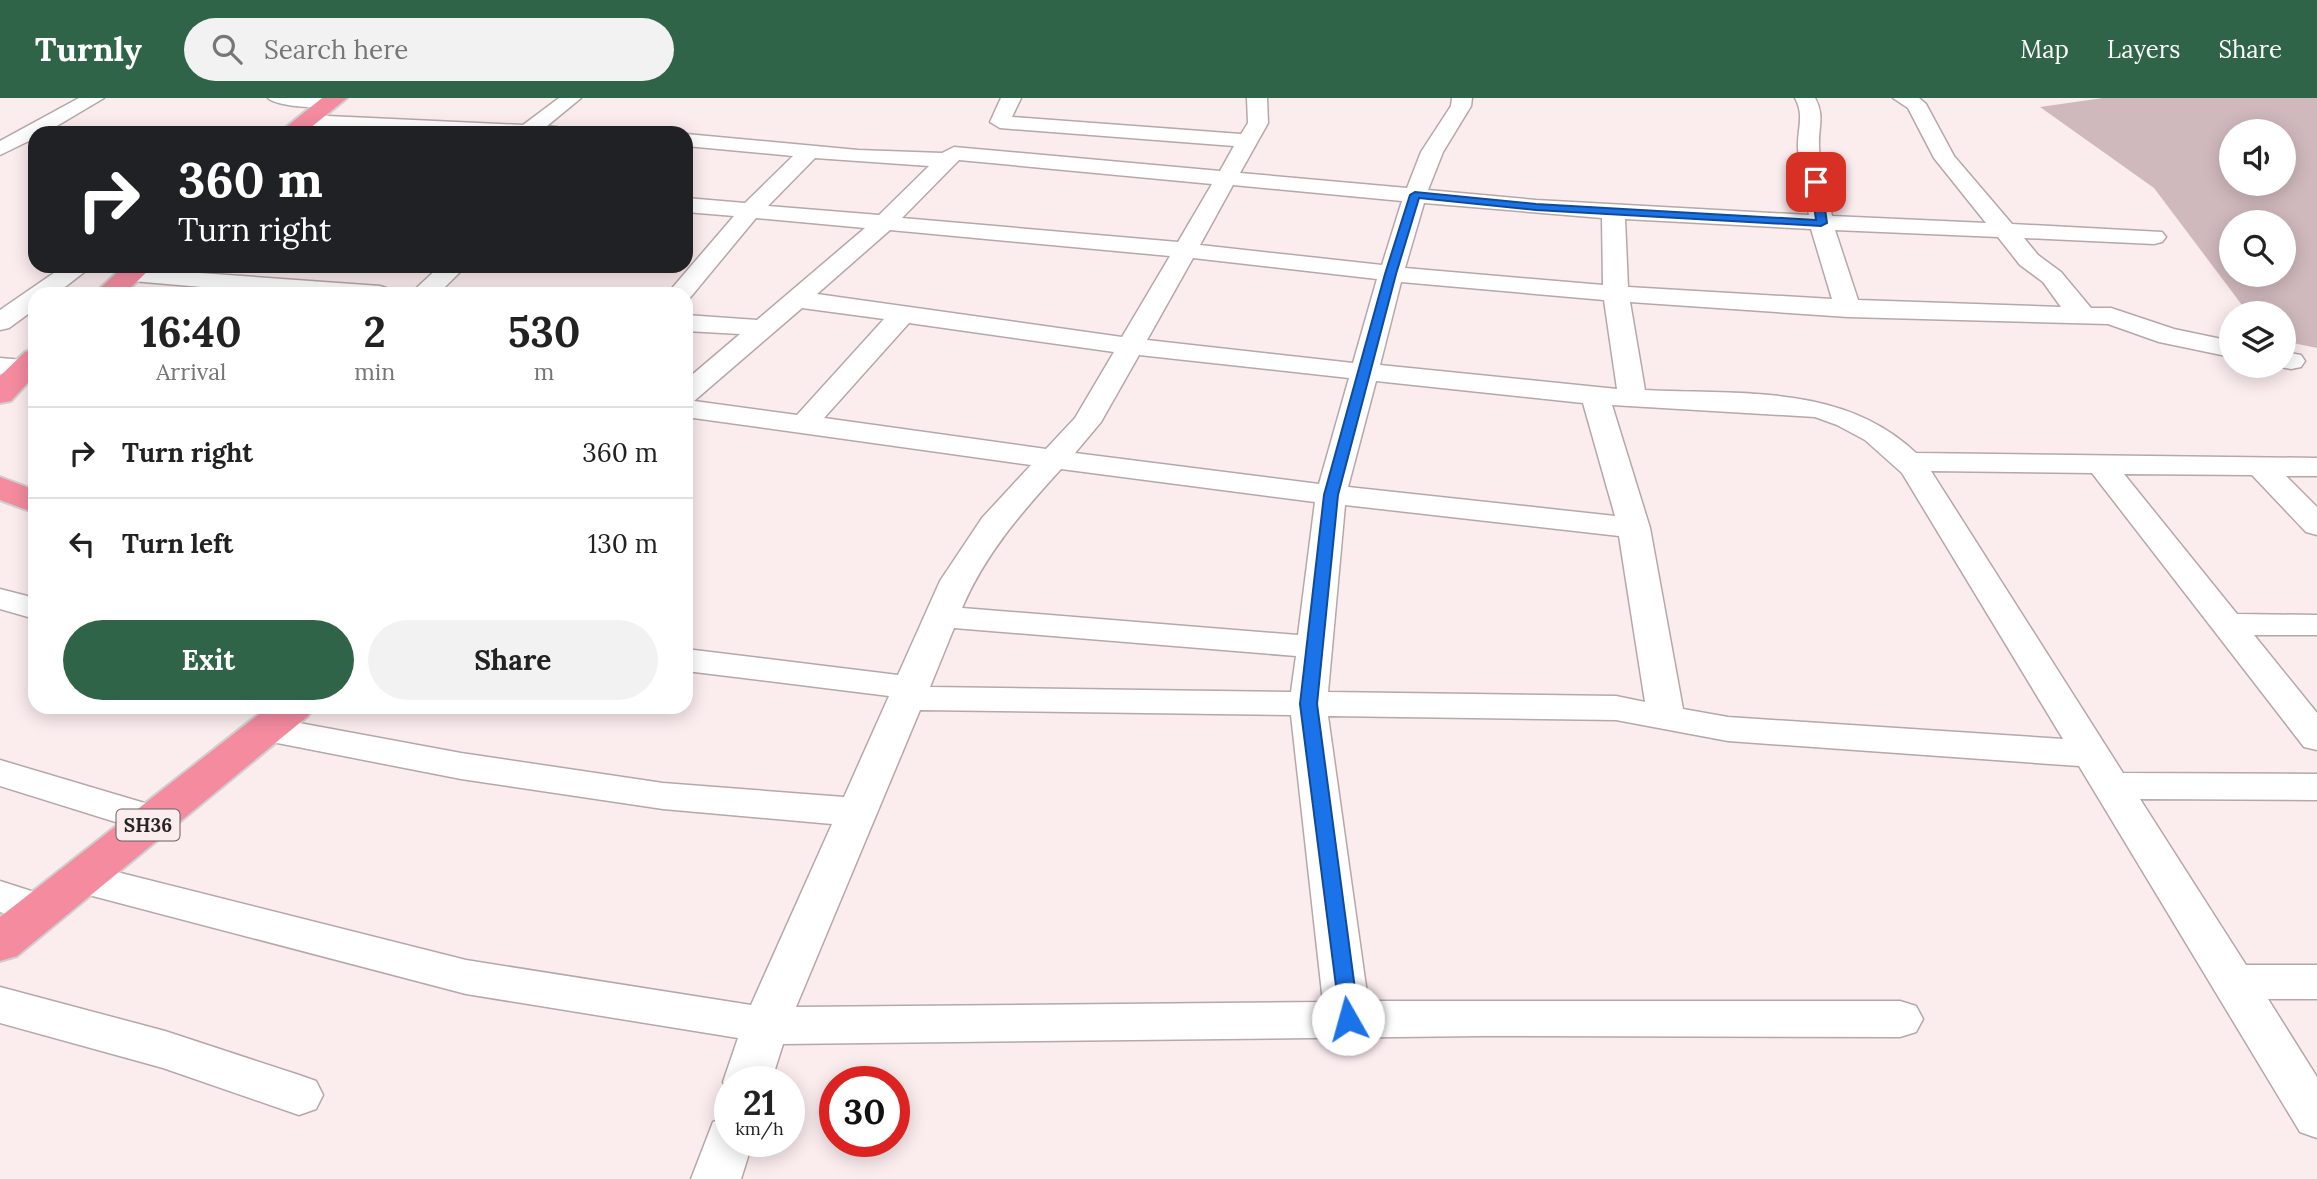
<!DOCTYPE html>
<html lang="en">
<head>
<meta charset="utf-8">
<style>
	:root { --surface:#fff; --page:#f2f2f2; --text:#222; --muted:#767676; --line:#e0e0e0; --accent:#306448 }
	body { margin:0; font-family:Lora,serif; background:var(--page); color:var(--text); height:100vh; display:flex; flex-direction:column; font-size:26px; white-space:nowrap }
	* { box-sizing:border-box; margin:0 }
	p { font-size:23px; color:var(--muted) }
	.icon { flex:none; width:38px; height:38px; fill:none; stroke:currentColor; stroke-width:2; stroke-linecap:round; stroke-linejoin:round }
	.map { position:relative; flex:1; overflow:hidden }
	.drawer { position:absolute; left:28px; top:189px; width:665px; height:427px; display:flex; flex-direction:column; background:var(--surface); border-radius:21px; box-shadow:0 4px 18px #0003 }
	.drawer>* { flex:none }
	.guide { position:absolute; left:28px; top:28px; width:665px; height:147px; border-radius:21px; box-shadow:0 4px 18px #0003; background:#202124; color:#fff; overflow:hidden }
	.fabs { position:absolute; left:2219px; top:21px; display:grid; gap:14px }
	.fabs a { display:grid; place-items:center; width:77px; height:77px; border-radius:50%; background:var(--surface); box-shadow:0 4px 18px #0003; font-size:35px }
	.speed { position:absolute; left:714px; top:968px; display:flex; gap:14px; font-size:35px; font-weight:700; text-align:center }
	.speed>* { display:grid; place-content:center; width:91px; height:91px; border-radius:50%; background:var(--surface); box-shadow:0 4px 18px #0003; line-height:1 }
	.speed small { font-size:18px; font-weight:400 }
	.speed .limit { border:10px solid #d22; background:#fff; color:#111 }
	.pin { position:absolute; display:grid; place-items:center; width:60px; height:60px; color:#fff; margin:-30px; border-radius:14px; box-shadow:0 4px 10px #0006 }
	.me { position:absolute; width:77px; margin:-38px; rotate:353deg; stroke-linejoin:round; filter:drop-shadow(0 0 5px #0008) }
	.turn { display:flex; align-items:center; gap:24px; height:147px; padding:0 35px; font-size:32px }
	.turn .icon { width:91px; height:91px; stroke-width:2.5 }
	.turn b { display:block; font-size:49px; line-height:60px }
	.eta { display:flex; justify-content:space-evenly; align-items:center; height:119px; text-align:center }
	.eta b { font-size:42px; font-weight:700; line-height:49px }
	.primary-button { display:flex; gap:14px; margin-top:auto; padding:14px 35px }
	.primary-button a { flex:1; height:80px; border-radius:42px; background:var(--accent); color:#fff; font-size:28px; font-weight:700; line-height:80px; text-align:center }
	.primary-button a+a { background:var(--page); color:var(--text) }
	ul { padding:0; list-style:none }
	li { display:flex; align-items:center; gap:21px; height:91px; padding:0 35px; border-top:2px solid var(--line) }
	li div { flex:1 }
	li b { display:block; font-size:26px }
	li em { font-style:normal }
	header { display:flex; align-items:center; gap:42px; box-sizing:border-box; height:98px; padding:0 35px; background:var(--accent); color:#fff }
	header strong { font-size:33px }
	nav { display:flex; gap:38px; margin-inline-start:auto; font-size:24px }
	.search { width:490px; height:63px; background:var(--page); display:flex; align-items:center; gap:18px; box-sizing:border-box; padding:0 24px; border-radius:38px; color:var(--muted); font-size:26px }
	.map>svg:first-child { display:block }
</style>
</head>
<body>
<header>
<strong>Turnly</strong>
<div class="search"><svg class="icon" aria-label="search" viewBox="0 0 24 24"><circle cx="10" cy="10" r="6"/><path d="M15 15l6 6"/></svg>Search here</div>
<nav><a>Map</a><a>Layers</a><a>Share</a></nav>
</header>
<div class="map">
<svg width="2317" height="1081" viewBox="0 0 2317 1081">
	<rect width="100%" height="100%" fill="#fbecee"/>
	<path fill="#d0b9bc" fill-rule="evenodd" d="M2103,0H2317V250L2284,243V215H2248L2154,90L2040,9ZM2231,33H2284V86H2231ZM2231,124H2284V177H2231Z"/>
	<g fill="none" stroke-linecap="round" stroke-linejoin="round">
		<defs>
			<path id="minor" d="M79,0H104L45,35H35V40L0,57V43Z
				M268,0H338L341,4C333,13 276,9 268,0Z
				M559,0H581L547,28L570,31L573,35H432L306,29L296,23L306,17L523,27Z
				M1001,0H1021L1012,19L1241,36L1248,25L1247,0H1267L1268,25L1240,75L1407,90L1421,54L1451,8L1452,0H1472L1471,8L1443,54L1428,92L1536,102L1809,117C1805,95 1799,72 1798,50C1797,31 1805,18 1795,0H1815C1825,18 1818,29 1819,48C1819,71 1828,96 1832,118L1986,125L1934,60L1908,10L1893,0H1919L1926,6L1954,58L2012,126L2162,134L2166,139L2162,144L2154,146L2024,140L2038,157L2061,174L2091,210H2111L2174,231L2231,243V259L2159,244L2108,226L1848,219L1630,204L1645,292C1738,297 1843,285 1916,355L2317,360V378H2286L2317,409V437L2306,434L2252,377L2124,376L2237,516L2317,517V537H2254L2317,615V652L2304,649L2092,375L1931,373L2123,675L2317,676V702L2140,701L2246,867H2317V901H2268L2317,979V1040L2300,1034L2079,668L1728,643L1616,622L1328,618L1368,903H1900L1916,908L1923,921L1916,934L1900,939L1482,938L783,946L771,984H730V997L723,984L738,940L466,896L66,791L60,780L66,769L81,765L466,862L751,907L832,726L663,711L461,681L267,643L254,640L248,631L254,622L267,619L461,655L663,685L844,699L889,598L686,573V551L898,577L940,483L982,420L1031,367L686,319V282L740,236L686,233V217L757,222L865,130L756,120L689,201L686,202V196H667L734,118L686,114V100L745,105L793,58L686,48V36L858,52L942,55L954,49L1220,73L1234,48L1000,30L990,24ZM815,60L929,68L879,117L768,108ZM959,62L1212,86L1178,144L902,120ZM1233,87L1402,103L1382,167L1200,147ZM1424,105L1602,120L1603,187L1405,170ZM1625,121L1811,131L1832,201L1628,189ZM890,132L1170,158L1122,239L817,196ZM1835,132L1998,139L2020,167L2043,184L2061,209L1858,202ZM1193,160L1377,181L1353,265L1147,242ZM1401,184L1604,202L1617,291L1380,267ZM802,210L884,221L797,317L694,303ZM909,225L1114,254L1075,320L1046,351L824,320ZM1139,257L1349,280L1319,386L1075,355L1101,324ZM1376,283L1583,305L1615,418L1348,389ZM1612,307L1815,319L1837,327L1865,342L1902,375L2063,641L1728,619L1683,611L1650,430ZM1061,371L1315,404L1298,537L962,510C985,456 1021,415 1061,371ZM1345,407L1619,438L1645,604L1616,598L1328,594ZM954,530L1296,558L1291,594L930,589ZM920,612L1291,617L1323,904L796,909Z
				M64,168H92L56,196H35V211L9,230L0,232V212Z
				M440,168H466L438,196H410Z
				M130,170L380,188L389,191L393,196H282L121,182L118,177L121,172Z
				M2284,254L2301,257L2305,263L2301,269L2291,271L2275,268H2284Z
				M0,260L35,263V274L0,276Z
				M0,491L35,500V521L0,511Z
				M0,662L168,712L174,722L168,732L154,736L0,688Z
				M0,783L56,801L62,812L56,823L41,828L0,814Z
				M0,889L165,933L299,977L316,983L323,997L316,1011L299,1017L163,970L0,925Z
				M730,1018V1043H753L741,1081H691L713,1024Z"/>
			<path id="highway" d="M322,0H347L304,35H279Z
				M124,168H153L124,196H94Z
				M35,251V277L11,303L0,305V278L25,254Z
				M0,379L35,392V415L0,402Z
				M268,609H314L308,618L17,858L0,863V819Z"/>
		</defs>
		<use href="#minor" stroke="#b6a7a9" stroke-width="3"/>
		<use href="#highway" stroke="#d0cfcf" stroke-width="4"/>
		<use href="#minor" fill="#fff" fill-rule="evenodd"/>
		<use href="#highway" fill="#f48b9f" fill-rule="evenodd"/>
	</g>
	<path fill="#1a73e8" stroke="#114b97" stroke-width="2" d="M1816,81L1821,84L1827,125L1821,128L1536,112L1419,100L1396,176L1338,397L1317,606L1359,921L1356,927H1341L1300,606L1324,397L1385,176L1410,97L1415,94L1536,106L1816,122L1811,84Z"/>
	<g text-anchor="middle" stroke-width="5" stroke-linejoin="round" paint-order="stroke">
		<rect fill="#fbecee" stroke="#685f61" stroke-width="2" x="116.5" y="711.5" width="63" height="31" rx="5"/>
		<g font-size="19" font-weight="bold" fill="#292324">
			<text x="148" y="734">SH36</text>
		</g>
	</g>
</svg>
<div class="fabs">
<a><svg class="icon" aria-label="sound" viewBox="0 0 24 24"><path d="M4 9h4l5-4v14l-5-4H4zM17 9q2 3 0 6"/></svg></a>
<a><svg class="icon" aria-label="search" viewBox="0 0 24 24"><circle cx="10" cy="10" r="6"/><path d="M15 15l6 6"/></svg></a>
<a><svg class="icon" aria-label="layers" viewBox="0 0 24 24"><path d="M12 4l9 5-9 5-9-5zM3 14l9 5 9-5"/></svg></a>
</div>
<div class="speed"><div>21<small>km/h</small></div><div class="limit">30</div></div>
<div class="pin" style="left:1816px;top:84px;background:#d93025"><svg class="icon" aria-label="arrive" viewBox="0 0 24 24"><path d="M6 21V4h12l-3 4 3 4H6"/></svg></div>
<svg class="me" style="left:1348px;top:921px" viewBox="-20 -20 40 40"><circle r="19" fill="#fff"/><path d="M0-13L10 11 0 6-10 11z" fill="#1a73e8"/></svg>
<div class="guide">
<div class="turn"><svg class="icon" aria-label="right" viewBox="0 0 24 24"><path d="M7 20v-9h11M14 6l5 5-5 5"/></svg><div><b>360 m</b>Turn right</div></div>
</div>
<section class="drawer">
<div class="eta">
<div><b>16:40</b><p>Arrival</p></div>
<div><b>2</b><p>min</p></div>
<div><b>530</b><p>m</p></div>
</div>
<ul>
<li><svg class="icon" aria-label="right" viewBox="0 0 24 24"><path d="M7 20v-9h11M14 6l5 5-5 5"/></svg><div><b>Turn right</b></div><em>360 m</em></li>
<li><svg class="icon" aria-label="left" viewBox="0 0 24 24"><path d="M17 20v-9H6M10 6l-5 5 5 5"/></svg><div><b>Turn left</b></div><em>130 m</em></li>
</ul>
<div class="primary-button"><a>Exit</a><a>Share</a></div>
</section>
</div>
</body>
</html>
